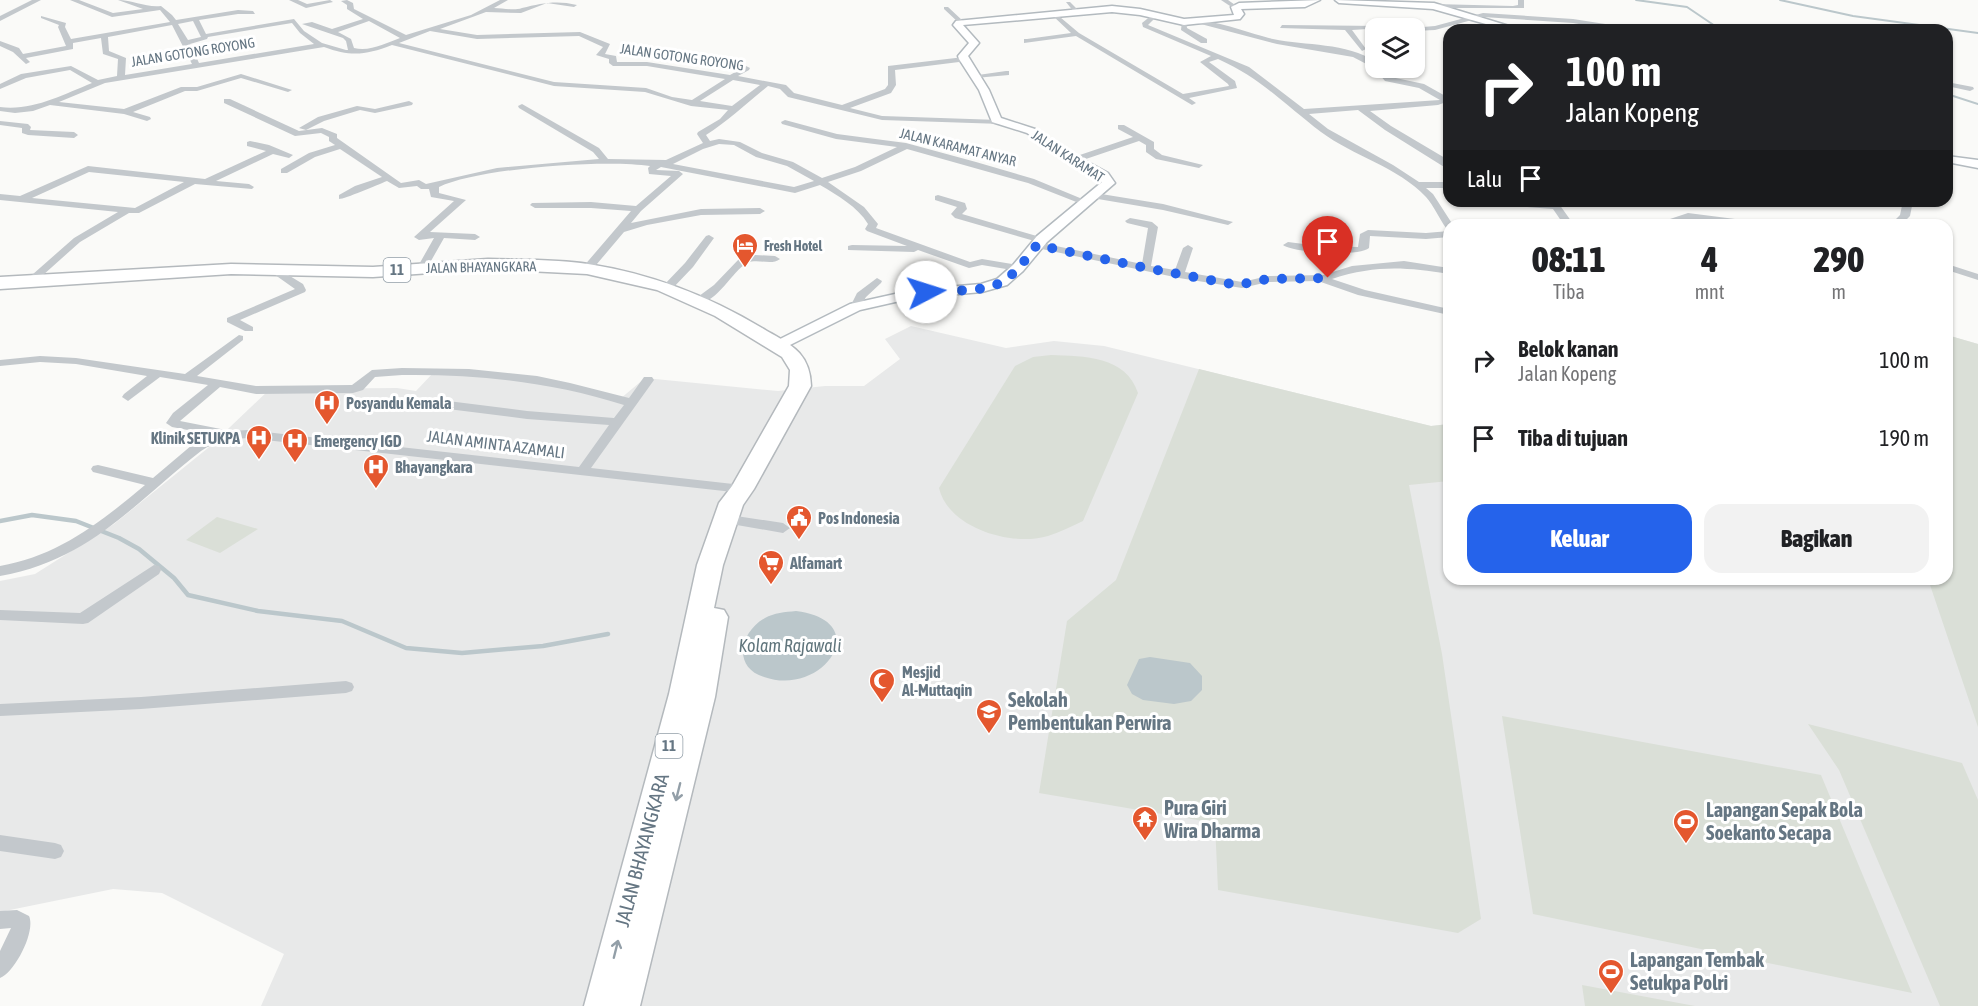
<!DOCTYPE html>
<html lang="id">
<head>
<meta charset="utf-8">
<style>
	:root { --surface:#fff; --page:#f2f2f2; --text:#202124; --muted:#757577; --accent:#2563eb }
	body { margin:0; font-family:"Asap Condensed",sans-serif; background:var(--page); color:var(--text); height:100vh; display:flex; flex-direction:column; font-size:22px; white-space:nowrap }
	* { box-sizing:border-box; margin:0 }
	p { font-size:20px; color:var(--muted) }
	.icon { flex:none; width:33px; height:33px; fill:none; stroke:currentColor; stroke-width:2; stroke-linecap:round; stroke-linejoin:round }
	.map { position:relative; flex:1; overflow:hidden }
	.panel { position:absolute; left:1443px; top:219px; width:510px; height:366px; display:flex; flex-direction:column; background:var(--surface); border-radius:18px; box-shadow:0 2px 4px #0004 }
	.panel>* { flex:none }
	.top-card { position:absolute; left:1443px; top:24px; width:510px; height:183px; border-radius:18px; box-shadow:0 2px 4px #0004; background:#202124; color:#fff; overflow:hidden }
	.tools { position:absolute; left:1365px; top:18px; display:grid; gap:12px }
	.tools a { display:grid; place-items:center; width:60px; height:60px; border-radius:12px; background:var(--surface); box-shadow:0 2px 4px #0004; font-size:30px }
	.pin { position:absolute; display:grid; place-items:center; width:51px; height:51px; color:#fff; margin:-62px -26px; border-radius:50% 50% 50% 0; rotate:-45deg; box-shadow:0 0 6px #0007 }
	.pin .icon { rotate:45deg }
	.me { position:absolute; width:66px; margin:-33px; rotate:85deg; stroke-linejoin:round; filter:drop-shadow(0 0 4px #0008) }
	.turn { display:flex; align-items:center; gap:21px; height:126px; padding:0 24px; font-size:27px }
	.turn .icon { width:78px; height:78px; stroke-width:2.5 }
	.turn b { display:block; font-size:42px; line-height:51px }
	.then { display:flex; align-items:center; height:57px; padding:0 24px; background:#0003; gap:12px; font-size:22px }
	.eta { display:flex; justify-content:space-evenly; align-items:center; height:102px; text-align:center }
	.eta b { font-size:36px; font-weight:800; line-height:42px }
	.cta { display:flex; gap:12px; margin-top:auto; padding:12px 24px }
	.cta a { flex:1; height:69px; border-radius:18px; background:var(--accent); color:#fff; font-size:24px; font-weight:800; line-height:69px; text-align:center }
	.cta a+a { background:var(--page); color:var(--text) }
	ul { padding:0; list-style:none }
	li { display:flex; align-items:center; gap:18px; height:78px; padding:0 24px }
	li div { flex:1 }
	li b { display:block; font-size:22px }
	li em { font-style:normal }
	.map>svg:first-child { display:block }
</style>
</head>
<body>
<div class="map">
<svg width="1978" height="1006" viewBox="0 0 1978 1006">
	<rect width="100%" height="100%" fill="#fafaf8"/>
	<path fill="#e8e9e9" d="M911,326L1006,348L1054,341L1104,346L1431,426L1449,424V579H1947V335L1978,344V1006H261L284,954L162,893L113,889L0,912V581L35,574L114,524L208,448L270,389L397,388L416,391L434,372L534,379L620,399L645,378L778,391L825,386H864L900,359L885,339Z"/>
	<path fill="#dadfd7" d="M1947,335L1978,344V727L1928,579H1947Z
		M1051,355C1084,356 1126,356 1138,393L1083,521C1072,526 1060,532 1048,536C1012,547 948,528 939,488L1015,366L1033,357Z
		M1199,369L1431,426L1449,424V481L1409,485L1442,654L1481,919L1458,933L1218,890L1215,823L1039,793L1067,621L1116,580Z
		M217,517L258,529L220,553L186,540Z
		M1502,716L1821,775L1912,993L1533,914Z
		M1808,724L1962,763L1978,800V1006H1940L1839,770Z
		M1582,985L1695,1006H1585Z"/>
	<path fill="#bbc7cb" d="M796,611C876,621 823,698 764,677C732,667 740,632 765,618C774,613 785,612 796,611Z
		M1150,657L1190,663L1202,676V690L1191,701L1174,704L1143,700L1132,694L1127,685L1139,659Z"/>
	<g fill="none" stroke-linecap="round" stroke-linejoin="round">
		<path stroke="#bbc7cb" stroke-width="2" d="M1636,0L1687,7L1721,30
			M1780,0L1853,16L1978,33
			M1947,94L1978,104"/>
		<path stroke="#bbc7cb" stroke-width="4.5" d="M0,521L32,515L76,521L119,538L139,549L174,578L188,595L258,611L342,621L406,648L462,653L543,646L608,634"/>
		<defs>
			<path id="secondary" d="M1320,0L1305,7L1241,9L1244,14L1240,19L1184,25L1140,15L1112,12L963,25L979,43L968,56L989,90L1001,118L1035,129L1062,148L1108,173L1115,183L1047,242L1023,271L1007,285L982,292L913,298L860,310L784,348H774L771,345L774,342L850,304L913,290L981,284L997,279L1013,265L1037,236L1102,182L1027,133L992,122L979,90L959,59L958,56L969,43L953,25L956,21L1112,6L1140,9L1184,19L1234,15L1231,7L1239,3Z
				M1335,0L1434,3L1522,30H1507L1433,9L1339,3Z
				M1947,156L1978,160V168L1947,162Z"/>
			<path id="highway" d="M488,259C521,260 556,259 588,264C652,274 707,295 762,328C789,344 810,351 811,386L754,489L743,505L723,565L714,608L724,610L728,617L715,697L640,1006H584L669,694L697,565L719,503L732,486L789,386L790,370L782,357L715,316L657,290L587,274L488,269L373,277L231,274L0,289V277L231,264L373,267Z"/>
		</defs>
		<use href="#secondary" stroke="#b3babf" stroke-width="3"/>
		<use href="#highway" stroke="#b4b9bd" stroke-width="3"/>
		<path fill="#c3c8cc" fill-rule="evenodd" d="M32,0H41L0,21V16Z
			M70,0H79L113,13L143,9L118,0C133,0 147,8 161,6L172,15L176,20L238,10L253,11L255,14H238L199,20L206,34L294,19L304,31L322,43L346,50H348L346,41L343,38L302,24L312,22L332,29L363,19L347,9V5L341,1L347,0L353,3L354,9L406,35L471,15L500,0H508L494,8C503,8 514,11 522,8C542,3 557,0 577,5L574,7L547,3L521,13L486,12L440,29L477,35L580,32L610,44L605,54L616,56L617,62H647L730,75L746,66L750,68L749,70L738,76L786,85L794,93L842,105L885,89L888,85V66L964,57H967V61L895,70L896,85L891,93L850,108L882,116L999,120L1003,122L1002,124L882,120L788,97L780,89L768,86C747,103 728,121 706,135L710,141L719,139L740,142L762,153L793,162L822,178L855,167L897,147L836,139L782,124L781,122L785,120L837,134L906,143L976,162L1034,179L1092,203L1084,205L1028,183L907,149L861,171L828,182L864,207L878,224L876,228L970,262L982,259L1018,265L1023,268L1018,271L982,265L969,268L918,250L914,252L848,250V246L852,245L907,246L867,231L865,229L868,224C858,207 837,195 820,185L795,193L661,167L656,170L679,171L683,174L641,211L631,223L701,209L760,208L765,211L760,214L701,215L647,225L624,232L591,271H583V267L631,211L591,208H535L530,205L532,203L591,202L636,206L671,176L649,174L648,168L650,166C605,159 479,168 439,187V193L466,200L430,232L475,234L480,237L475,240L444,238L427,268L422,271L417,268L434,238L419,240L414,237L454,201L431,197L429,189H421L417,186L399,188L387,181C377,185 345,199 339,199V195L355,186L382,177L340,149L315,157L287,173H281V169L309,153L335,145L329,141V137L321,133L295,136L224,103V99H230L299,131L322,128L337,134V138L401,183L419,180L426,184L497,168L599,159L593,152L519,108L518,106L522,104L599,148L608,159L666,160L703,143L697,134L698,132L720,119L728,110L691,106L645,92L554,86L392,45C366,55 351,57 324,47L105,83L59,102L124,109L181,87H197L241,74L292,90L288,92L241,78L197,91H185L133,112L150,117L151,119L147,121L124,114L50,105L33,111L15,113L0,111V107C33,111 62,95 92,83L70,70L26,78L0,89V84L21,74L71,66L98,80L117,76L118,59L103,54L101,38L73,43V49L26,58L30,62L26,64L13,52L0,46V41L19,48L23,54L66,46L58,27L59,25L41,18V16L66,23L65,27L71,39L170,22L160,10L112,17ZM193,21L201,37L188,40L178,24ZM369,21L400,38C386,43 370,52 354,48L351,39L338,32ZM292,23L300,33L314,44L199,63L190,44L207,39L208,37ZM172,25L192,64L125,75L126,58L109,51L108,37ZM430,31L477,39L579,36L603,47L596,55L609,59V63L613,66H647L725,79L692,100L672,97L646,88L554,82L399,43ZM733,80L760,85L732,106L700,101ZM719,144L734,145L756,157L787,166L814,181L794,187L673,164L703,149Z
			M289,0H298L307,4L330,0L333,2L306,8Z
			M1221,0H1228L1238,7L1233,8Z
			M1518,0H1524V8H1434L1431,6L1434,4L1513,6L1518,5Z
			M1066,2H1070L1078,10V12H1074Z
			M944,7H948L963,21V23H959L944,9Z
			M1054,12L1079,33L1183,94L1229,86L1228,84L1200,62L1211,56L1143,27L1142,23L1152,15L1157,16L1148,25L1249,67L1304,109L1440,100L1419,88L1385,81L1374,68L1353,57L1277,44L1197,23V21C1216,20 1252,34 1273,39C1306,46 1346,42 1376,62V68H1381L1391,77L1424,84L1449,98V101L1438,105L1370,111L1391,126L1445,158L1449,162V170L1385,130L1358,110L1309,114L1328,129L1393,165L1419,182H1449V188H1426L1433,194L1453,225H1449V229L1446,228C1439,218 1434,206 1426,197C1398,167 1353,156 1321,132C1285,105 1261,78 1218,59L1209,62L1235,81L1237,88L1189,98L1196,103L1192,105L1076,36L1024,43V39H1027L1071,33L1052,15Z
			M1483,13L1573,19L1644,30H1614L1573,23L1483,17L1435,30L1414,31V28H1411L1435,26Z
			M1182,21H1186L1187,28L1207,39V43H1201L1181,30Z
			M1282,25L1381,26L1384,28L1352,30L1366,49L1362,51L1345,30L1280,28Z
			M1006,71H1009V75L975,78L971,76Z
			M1947,82L1973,87L1974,89L1970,91L1947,86Z
			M409,101L413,103L412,105L375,113L360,110L324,121L306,130L299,128L318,117L357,106L375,109Z
			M0,121L28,124L31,127L30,130L74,132L78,135L74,138L28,135L22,133V128L0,125Z
			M1118,125H1124L1154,142V149L1162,155L1203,165L1199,168L1156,159L1146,152V145L1139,141L1077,162H1071V158L1133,137L1118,129Z
			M250,141L269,145L293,155L289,158L273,154L216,181L249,184L254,187L252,189L195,184L139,213H129L80,242L33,284H25L24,282L74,238L118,212L0,200V194L20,196L88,166L205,179L266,151L247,146V142ZM89,172L184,182L135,208L32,198Z
			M1095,193L1163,204L1233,222L1228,225L1163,210L1092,198V194Z
			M938,195L965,203L967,209L962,214L1047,239L1042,242L1031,240L955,218L951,214L957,207L935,200V196Z
			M1486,201H1527L1559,204L1574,225H1564L1553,209L1491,204Z
			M1903,201H1913L1910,216L1901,225H1890L1900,215Z
			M1688,213L1735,219L1823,222L1828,225H1735L1688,219L1678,221L1680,225H1670L1667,220Z
			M1130,218L1152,222L1158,227L1151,266L1175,270L1183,248L1188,245L1193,248L1185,272L1242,282L1268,276L1323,275L1352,266L1404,261L1449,268V274C1405,267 1375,265 1332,279L1365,290L1449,309V315L1358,295L1318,281L1268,282L1242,288L1179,278L1037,248L1032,245L1037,242L1142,264L1148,228L1127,223L1125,221Z
			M1368,230L1426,233L1449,231V237L1426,239L1370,236L1369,248C1359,257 1294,253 1283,245L1288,242L1319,246L1358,247L1360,234Z
			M709,235L714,238L693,267L671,290H663V286L685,263L706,236Z
			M755,255L775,256L780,259C771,266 758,258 747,263C732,271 716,306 695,303V299L714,285L739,259Z
			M1947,264L1978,274V280L1947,270Z
			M275,267L303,284L306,290L305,292L240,320L253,327V331H245L227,322V318L295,289L271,272V268Z
			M877,278L882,281L881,283L866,297L859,309H851L850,307L857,293Z
			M239,335L243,336V340L197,376L256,386L352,385L372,370L402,368L469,369L537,376L570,383L629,398L644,377H652L654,380L591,468L742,485L749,489L742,493L248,438C230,439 216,441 201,451C133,504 90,560 0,576V566C58,556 101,522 145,485L93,472L91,469L93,466L98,465L153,478L192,445L214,435L172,427L166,423L173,413L208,385L160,377L128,401L122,397L124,394L147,376L76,364L40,362L0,366V360L40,356L76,358L185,374ZM402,375C478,374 552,382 624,405L614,418L527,411L440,400L434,404L440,408L527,419L609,425L579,467L248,430L231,431L180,421L220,387L256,394L353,393L363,390L375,377Z
			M736,516L783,523L790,528L783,533L731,524L729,521Z
			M154,565L159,566L161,570L159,574L88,623L83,624L0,620V610L80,613Z
			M346,681L352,683L354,687L352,691L346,693L141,709L0,716V704L141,697Z
			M0,835L55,843L61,845L64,851L61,857L55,859L0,851Z
			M17,910L29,916C36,931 15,972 0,978V951L11,928L0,929V911Z"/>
		<use href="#secondary" fill="#fff" fill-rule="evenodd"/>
		<use href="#highway" fill="#fff" fill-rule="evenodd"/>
	</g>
	<defs><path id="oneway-shaft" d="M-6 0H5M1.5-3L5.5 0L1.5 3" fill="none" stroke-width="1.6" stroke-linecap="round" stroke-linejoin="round" transform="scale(1.5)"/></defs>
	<g stroke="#939fa8">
		<use href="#oneway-shaft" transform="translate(678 792) rotate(104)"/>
		<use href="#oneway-shaft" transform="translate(616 949) rotate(-76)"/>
	</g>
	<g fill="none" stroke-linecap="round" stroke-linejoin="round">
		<path stroke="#2563eb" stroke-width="10" stroke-dasharray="0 18" d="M926,292C950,289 985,294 1005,280C1018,271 1027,257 1037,245L1146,268L1237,285L1268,279L1328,278"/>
	</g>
	<defs>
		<symbol id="hotel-pin" viewBox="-11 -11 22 30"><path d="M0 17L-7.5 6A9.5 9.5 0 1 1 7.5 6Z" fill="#e4572e" stroke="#fff"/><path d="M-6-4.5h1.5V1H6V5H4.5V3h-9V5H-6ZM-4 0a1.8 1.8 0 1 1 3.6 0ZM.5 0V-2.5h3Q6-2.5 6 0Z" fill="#fff"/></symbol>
		<symbol id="hospital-pin" viewBox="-11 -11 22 30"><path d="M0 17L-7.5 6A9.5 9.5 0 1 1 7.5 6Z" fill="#e4572e" stroke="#fff"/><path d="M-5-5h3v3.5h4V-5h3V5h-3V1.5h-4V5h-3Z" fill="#fff"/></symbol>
		<symbol id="civic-pin" viewBox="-11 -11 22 30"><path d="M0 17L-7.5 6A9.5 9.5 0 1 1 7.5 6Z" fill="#e4572e" stroke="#fff"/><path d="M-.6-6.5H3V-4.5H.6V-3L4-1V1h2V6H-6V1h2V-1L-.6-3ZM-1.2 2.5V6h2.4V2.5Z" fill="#fff"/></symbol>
		<symbol id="supermarket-pin" viewBox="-11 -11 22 30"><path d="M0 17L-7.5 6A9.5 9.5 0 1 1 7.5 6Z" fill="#e4572e" stroke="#fff"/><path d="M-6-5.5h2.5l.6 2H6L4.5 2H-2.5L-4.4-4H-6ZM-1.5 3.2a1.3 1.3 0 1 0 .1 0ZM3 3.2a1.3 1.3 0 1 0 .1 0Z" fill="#fff"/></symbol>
		<symbol id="mosque-pin" viewBox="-11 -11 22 30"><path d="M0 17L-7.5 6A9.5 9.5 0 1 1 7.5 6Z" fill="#e4572e" stroke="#fff"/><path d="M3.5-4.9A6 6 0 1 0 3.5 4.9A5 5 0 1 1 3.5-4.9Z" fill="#fff"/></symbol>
		<symbol id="university-pin" viewBox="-11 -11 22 30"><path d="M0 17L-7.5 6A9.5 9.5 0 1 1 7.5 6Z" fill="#e4572e" stroke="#fff"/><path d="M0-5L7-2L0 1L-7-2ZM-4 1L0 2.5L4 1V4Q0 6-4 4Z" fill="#fff"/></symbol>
		<symbol id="temple-pin" viewBox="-11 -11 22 30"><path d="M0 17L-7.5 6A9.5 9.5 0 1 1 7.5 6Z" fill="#e4572e" stroke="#fff"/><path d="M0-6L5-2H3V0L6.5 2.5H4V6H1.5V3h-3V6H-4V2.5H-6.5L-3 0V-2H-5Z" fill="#fff"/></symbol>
		<symbol id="stadium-pin" viewBox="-11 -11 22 30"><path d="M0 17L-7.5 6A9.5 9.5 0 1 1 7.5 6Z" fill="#e4572e" stroke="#fff"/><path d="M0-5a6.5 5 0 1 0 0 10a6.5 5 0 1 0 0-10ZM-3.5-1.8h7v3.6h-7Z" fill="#fff"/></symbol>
	</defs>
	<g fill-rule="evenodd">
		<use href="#hotel-pin" x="730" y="231" width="30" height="40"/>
		<use href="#hospital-pin" x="312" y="388" width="30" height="40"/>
		<use href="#hospital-pin" x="244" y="423" width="30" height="40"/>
		<use href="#hospital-pin" x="280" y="426" width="30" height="40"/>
		<use href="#hospital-pin" x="361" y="452" width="30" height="40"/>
		<use href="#civic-pin" x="784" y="503" width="30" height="40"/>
		<use href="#supermarket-pin" x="756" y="548" width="30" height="40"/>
		<use href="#mosque-pin" x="867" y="666" width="30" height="40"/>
		<use href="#university-pin" x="974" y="697" width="30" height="40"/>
		<use href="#temple-pin" x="1130" y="804" width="30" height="40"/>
		<use href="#stadium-pin" x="1671" y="807" width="30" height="40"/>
		<use href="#stadium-pin" x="1596" y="957" width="30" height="40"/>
	</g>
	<g text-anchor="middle" stroke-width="6" stroke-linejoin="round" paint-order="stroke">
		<g font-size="14" fill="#657683" stroke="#fff">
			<text transform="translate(193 52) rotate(-9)" y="5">JALAN GOTONG ROYONG</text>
			<text transform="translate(682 57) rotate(8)" y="5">JALAN GOTONG ROYONG</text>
			<text transform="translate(958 147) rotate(14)" y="5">JALAN KARAMAT ANYAR</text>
			<text transform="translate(1068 156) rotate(33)" y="5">JALAN KARAMAT</text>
			<text transform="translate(481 267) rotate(-1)" y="5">JALAN BHAYANGKARA</text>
		</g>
		<g font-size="14" font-weight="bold" fill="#657683" stroke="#fff" text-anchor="start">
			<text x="764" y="251">Fresh Hotel</text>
		</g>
		<g fill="#fff" stroke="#939fa8" stroke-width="1.5">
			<rect x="383.5" y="258" width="27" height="24" rx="4.5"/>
			<rect x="655.5" y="734" width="27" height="24" rx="4.5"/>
		</g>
		<g font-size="15" font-weight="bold" fill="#657683">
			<text x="397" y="275">11</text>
			<text x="669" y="751">11</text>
		</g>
		<g font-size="16" font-weight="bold" fill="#657683" stroke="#fff" text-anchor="start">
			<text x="346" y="409">Posyandu Kemala</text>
			<text x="240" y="444" text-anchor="end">Klinik SETUKPA</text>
			<text x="314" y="447">Emergency IGD</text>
			<text x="395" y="473">Bhayangkara</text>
			<text x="818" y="524">Pos Indonesia</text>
			<text x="790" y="569">Alfamart</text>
			<text x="902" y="678">Mesjid<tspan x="902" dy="18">Al-Muttaqin</tspan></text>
		</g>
		<g font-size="16" fill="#657683" stroke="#fff">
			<text transform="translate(496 444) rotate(7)" y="6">JALAN AMINTA AZAMALI</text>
		</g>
		<g font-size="18" font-style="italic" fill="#60757c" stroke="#fff">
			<text x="790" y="652">Kolam Rajawali</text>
		</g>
		<g font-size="20" font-weight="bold" fill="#657683" stroke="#fff" text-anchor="start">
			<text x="1008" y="707">Sekolah<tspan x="1008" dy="23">Pembentukan Perwira</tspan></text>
			<text x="1164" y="815">Pura Giri<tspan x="1164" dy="23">Wira Dharma</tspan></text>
			<text x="1706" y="817">Lapangan Sepak Bola<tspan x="1706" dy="23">Soekanto Secapa</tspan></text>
			<text x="1630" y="967">Lapangan Tembak<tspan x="1630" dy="23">Setukpa Polri</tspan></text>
		</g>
		<g font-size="20" fill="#657683" stroke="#fff">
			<text transform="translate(642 850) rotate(-75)" y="7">JALAN BHAYANGKARA</text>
		</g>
	</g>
</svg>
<div class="tools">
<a><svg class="icon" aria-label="layers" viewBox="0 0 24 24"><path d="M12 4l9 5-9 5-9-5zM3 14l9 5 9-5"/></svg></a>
</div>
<div class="pin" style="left:1328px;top:278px;background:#d93025"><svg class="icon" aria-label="arrive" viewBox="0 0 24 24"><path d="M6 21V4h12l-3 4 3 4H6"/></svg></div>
<svg class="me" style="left:926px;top:292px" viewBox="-20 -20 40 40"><circle r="19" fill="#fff"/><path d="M0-13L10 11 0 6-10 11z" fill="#2563eb"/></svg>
<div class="top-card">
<div class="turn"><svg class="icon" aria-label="right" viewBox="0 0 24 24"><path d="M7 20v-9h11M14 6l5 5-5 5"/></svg><div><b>100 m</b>Jalan Kopeng</div></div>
<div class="then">Lalu<svg class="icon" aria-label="arrive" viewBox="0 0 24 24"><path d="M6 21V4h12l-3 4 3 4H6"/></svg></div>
</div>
<section class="panel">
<div class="eta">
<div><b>08:11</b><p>Tiba</p></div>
<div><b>4</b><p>mnt</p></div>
<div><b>290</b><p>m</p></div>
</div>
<ul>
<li><svg class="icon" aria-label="right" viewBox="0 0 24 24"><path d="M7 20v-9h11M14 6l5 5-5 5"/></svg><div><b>Belok kanan</b><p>Jalan Kopeng</p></div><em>100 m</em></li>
<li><svg class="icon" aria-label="arrive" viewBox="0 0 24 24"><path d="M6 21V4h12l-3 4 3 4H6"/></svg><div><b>Tiba di tujuan</b></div><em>190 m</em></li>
</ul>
<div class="cta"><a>Keluar</a><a>Bagikan</a></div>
</section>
</div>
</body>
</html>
